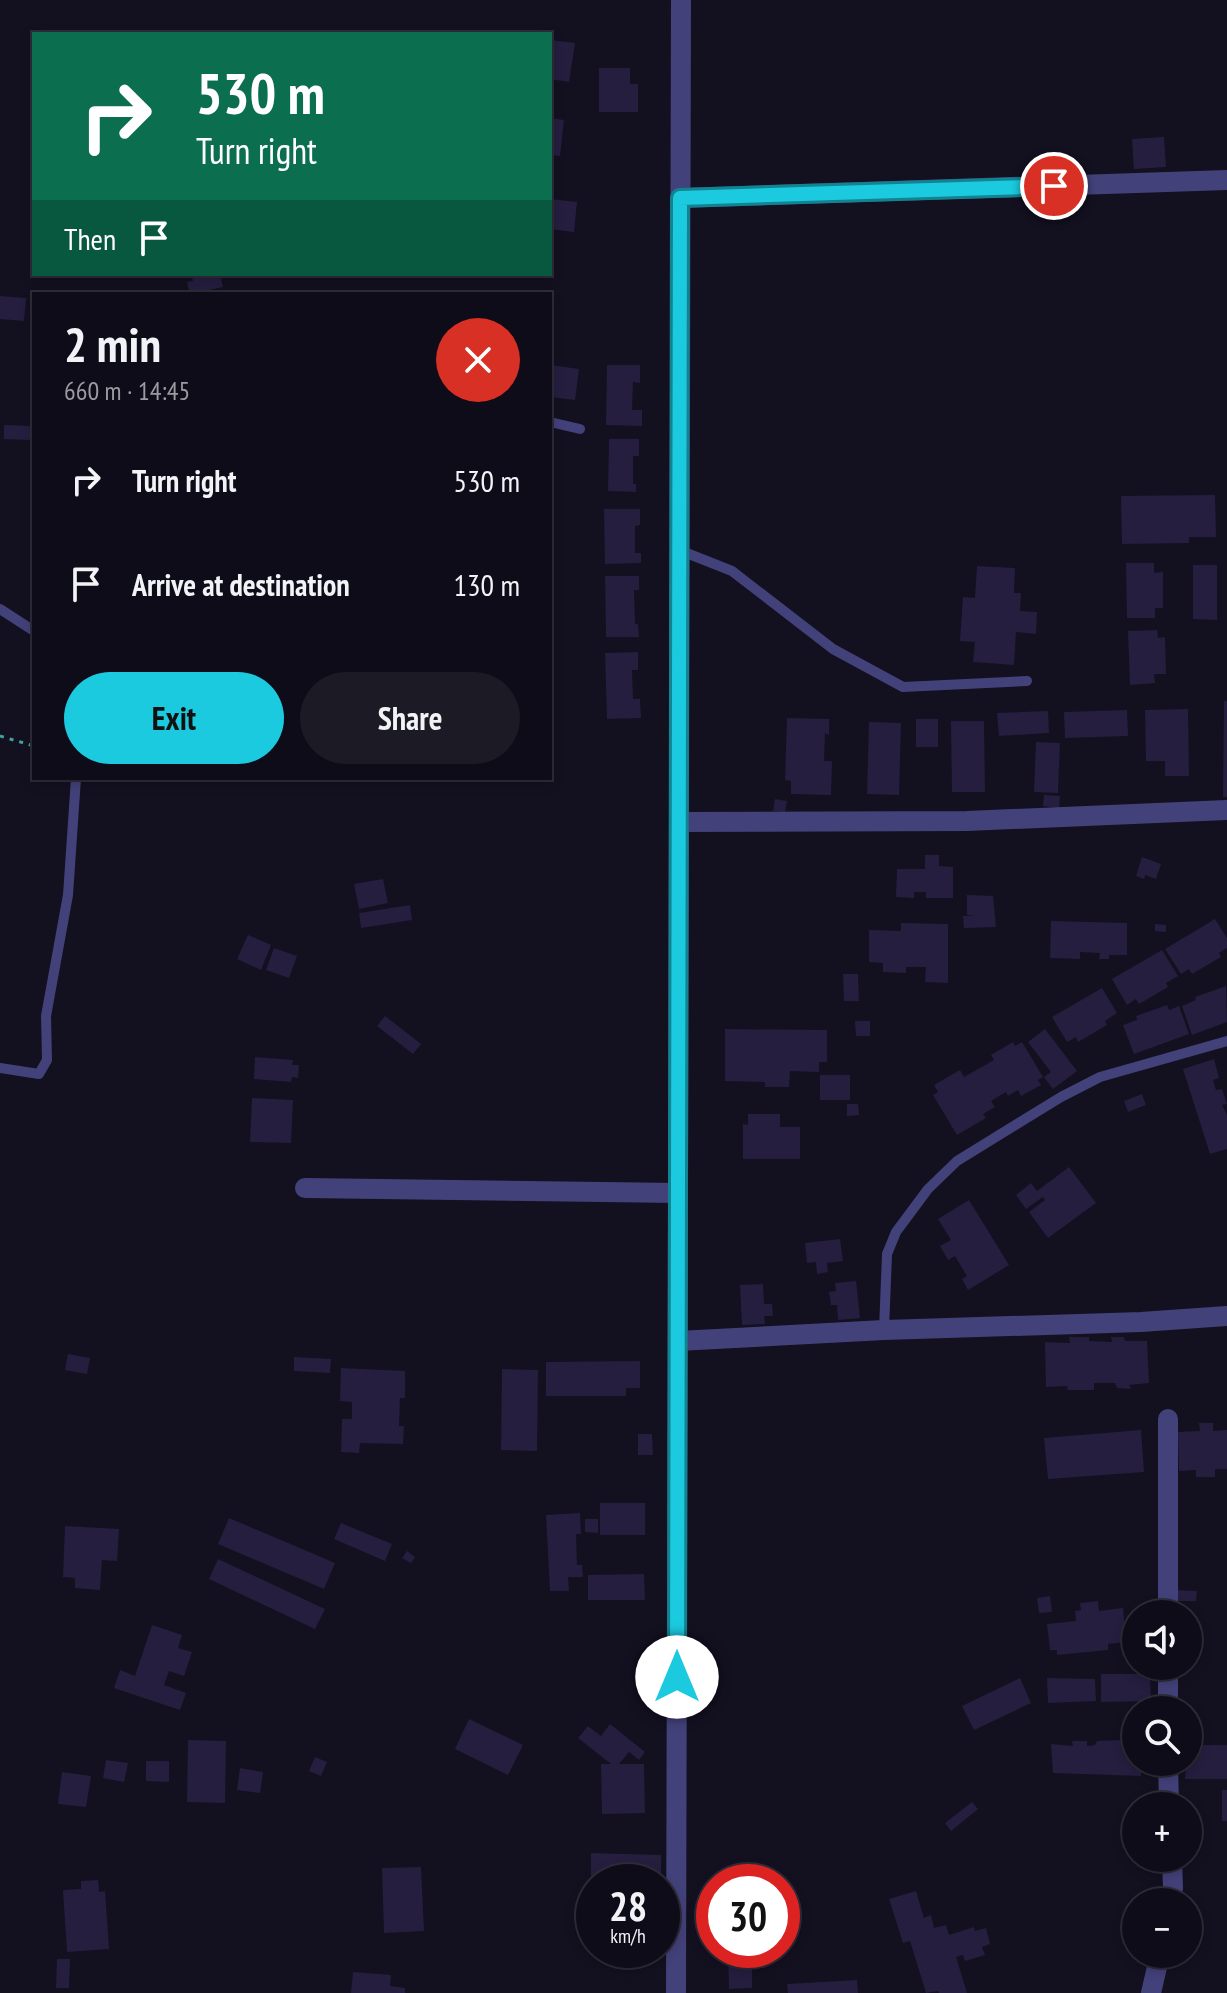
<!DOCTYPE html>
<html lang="en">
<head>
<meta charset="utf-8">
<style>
	:root { --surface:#0e0c18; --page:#1c1a25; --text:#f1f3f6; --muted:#9b9ba2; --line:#2e2c37; --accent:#1ccadf }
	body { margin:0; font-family:"PT Sans Narrow",sans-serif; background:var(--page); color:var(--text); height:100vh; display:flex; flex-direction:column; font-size:30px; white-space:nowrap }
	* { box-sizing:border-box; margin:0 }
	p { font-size:26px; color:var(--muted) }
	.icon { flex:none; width:44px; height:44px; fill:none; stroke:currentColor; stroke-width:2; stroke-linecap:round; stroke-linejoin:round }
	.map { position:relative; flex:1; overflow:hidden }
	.sheet { position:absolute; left:32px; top:292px; width:520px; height:488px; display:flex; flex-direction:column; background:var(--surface); border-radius:0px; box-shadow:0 4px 12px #0003,0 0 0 2px var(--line) }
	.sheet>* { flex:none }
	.hud { position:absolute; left:32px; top:32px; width:520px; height:244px; border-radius:0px; box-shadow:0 4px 12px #0003,0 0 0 2px var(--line); background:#0b6e4f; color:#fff; overflow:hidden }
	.buttons { position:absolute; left:1122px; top:1600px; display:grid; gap:16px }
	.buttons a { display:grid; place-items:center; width:80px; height:80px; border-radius:50%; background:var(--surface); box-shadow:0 4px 12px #0003,0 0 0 2px var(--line); font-size:40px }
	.speed { position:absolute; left:576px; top:1864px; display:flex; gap:16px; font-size:40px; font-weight:700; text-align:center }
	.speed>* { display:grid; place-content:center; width:104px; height:104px; border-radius:50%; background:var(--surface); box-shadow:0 4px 12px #0003,0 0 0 2px var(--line); line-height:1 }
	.speed small { font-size:20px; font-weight:400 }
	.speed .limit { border:12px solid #d22; background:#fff; color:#111 }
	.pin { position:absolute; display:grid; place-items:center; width:68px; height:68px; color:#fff; margin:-34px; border:4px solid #fff; border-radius:50%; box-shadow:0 2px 8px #0007 }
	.me { position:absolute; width:88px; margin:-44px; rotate:0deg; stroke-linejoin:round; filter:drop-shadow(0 0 6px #0008) }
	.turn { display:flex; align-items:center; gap:28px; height:168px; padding:0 32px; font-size:36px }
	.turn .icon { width:104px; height:104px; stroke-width:2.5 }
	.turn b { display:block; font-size:56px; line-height:68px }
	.then { display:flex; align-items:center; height:76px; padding:0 32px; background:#0003; gap:16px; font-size:30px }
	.round { display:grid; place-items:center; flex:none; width:84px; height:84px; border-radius:42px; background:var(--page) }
	.summary { display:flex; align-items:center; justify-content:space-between; height:136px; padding:0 32px }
	h1 { font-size:48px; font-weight:800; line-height:60px }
	.cta { display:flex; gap:16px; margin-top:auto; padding:16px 32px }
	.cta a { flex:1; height:92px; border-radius:48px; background:var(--accent); color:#111; font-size:32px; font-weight:800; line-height:92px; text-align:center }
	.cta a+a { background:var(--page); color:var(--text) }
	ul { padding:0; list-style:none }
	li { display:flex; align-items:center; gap:24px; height:104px; padding:0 32px }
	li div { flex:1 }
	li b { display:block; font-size:30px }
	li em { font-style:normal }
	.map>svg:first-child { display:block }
</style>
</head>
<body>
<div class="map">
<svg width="1227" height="1993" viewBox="0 0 1227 1993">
	<rect width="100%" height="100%" fill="#131020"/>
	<path fill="#251e3f" d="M550,40L575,43L569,82L550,79Z
		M599,68H630V84H638V112H599Z
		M550,118L564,120L560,156L550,155Z
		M1164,137L1166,167L1134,169L1132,139Z
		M550,199L577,202L574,232L550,229Z
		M191,274H220L223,287L190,294L187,282L193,281Z
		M0,296L26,298L24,321L0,319Z
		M550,365L579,369L575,400L550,397Z
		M607,365H640V383L633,382L632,410H642V426L606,425Z
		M4,425L30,426V440L4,439Z
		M609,439H639V456H633V484H636V492L608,491Z
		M1215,495L1216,537H1189V543L1122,544L1121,496Z
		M604,509H640V525L635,526V553H641V563L605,564Z
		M1126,563H1154V573L1163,572V608H1155V618H1127Z
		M1193,565H1217V620L1193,619Z
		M977,566L1015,568L1014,593H1021L1020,611L1037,612L1036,634L1016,632L1014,665L973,662L975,642L960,641L963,597L975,598Z
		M605,576H639V590H634L635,624H638L639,637H606Z
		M1157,630L1158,638L1165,637L1166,674H1154L1155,683L1130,685L1128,631Z
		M638,652V670H632L633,699H640L641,718L607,719L605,653Z
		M1224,701H1227V797H1223Z
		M1188,709L1189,776H1165V761H1146L1145,710Z
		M1127,710L1128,736L1065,738L1064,712Z
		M1048,711L1049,733L999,736L997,713Z
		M787,718L829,719V735L825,733L824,761H832L831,795L791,794V781L785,780Z
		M916,719H938V747H916Z
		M951,721H984L985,792H952Z
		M869,722L901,723L899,795L867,794Z
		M1036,742L1060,743L1058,793L1034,792Z
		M1044,795L1060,796L1059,808L1043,806Z
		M775,799L787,801L785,812L773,811Z
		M925,855H939V866L953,867V898H926V892H914V898L896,897L897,869H925Z
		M1142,857L1161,864L1156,879L1145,875L1144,879L1136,876Z
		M383,879L388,903L359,909L354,884Z
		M967,895L993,896L996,927L964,928L963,916H976L967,915Z
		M410,905L412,920L361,928L359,913Z
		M1215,919L1227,938V948L1219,953L1221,957L1192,974L1189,969L1181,974L1165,949Z
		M1051,921L1127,923V955H1109V959H1099L1100,953L1080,952V959L1050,958Z
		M901,923L948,924V983L925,982L926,967H906V973L883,972V963L869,962V930L901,931Z
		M1155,924L1166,925V932L1155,931Z
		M248,935L271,945L261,970L237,959Z
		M274,948L297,956L289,978L266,970Z
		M1162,950L1178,976L1166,983L1168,987L1139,1004L1136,999L1127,1005L1112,979Z
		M843,974H858L859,1001H844Z
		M1226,986L1227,1022L1192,1035L1182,1006L1196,1000L1195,997Z
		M1102,988L1117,1013L1105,1021L1107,1025L1078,1042L1076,1037L1067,1042L1052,1017Z
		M1167,1005L1169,1010L1179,1006L1189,1034L1134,1054L1123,1025L1137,1020L1136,1016Z
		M385,1016L421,1044L413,1054L377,1026Z
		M855,1021H870V1036H856Z
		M725,1029L827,1030V1062H819V1072L790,1071L789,1087H765V1082L725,1081Z
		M1045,1029L1077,1071L1053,1089L1044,1077L1051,1072L1028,1042Z
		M1013,1042L1015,1046L1022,1042L1043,1077L1038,1080L1041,1085L1021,1096L1018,1090L1008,1096L1006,1092L991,1101L995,1107L983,1114L986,1118L957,1135L933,1095L938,1092L934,1085L960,1070L964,1077L994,1060L991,1055Z
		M255,1057L293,1060L292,1065H299L298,1078L292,1077L291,1082L254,1079Z
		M1214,1059L1219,1078L1213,1080L1216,1090L1222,1089L1227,1104L1222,1105L1227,1115V1149L1210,1154L1183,1069Z
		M820,1075H850V1100H820Z
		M1142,1094L1146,1105L1128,1112L1124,1101Z
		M252,1098L293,1100L291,1143L250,1142Z
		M847,1104H858L859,1115L847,1116Z
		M748,1114H780V1127H800V1159H743V1124L748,1125Z
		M1069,1167L1096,1203L1048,1238L1029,1212L1045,1200L1043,1197L1026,1209L1016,1195L1031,1183L1037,1191Z
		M969,1200L1009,1265L968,1290L962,1279L967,1276L955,1256L948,1260L940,1246L951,1240L938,1219Z
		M840,1239L843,1261L827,1263L828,1272L817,1274L816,1262L807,1263L805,1243Z
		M856,1281L860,1318L838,1320L837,1305H831L829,1292L836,1291L835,1283Z
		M763,1284L764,1304H772L773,1316H764L765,1324L742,1325L740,1285Z
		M1069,1337H1089V1341L1112,1342L1111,1337H1124L1125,1341H1147L1149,1383L1129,1385L1131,1389L1117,1388L1115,1383H1094V1390H1068L1067,1386L1046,1387L1045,1342L1070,1343Z
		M68,1354L90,1358L87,1374L65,1370Z
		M294,1357L331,1359L330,1373L294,1371Z
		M640,1361V1388H626V1396H546V1362Z
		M341,1368L405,1371V1398H400L399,1426H404L403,1444L360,1443L359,1453L341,1452L342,1419H352V1402L340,1401Z
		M502,1369L538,1370L537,1451L501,1450Z
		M1199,1423H1213V1431L1227,1430V1469H1215V1477H1196V1470L1179,1471L1178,1432L1200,1431Z
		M1141,1430L1144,1472L1048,1479L1044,1438Z
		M638,1434H652L653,1455H638Z
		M600,1503H645V1535H600Z
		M580,1513L581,1534H576L577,1565H582L583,1577H568L569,1591H550L546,1515Z
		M229,1518L335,1563L324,1589L218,1544Z
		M585,1519H598V1533L585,1532Z
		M341,1523L392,1544L385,1561L334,1539Z
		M65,1526L119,1529L117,1561L102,1560L100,1590L75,1588V1578L63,1577Z
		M407,1551L415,1557L411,1563L402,1558Z
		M218,1559L325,1609L315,1629L209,1579Z
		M644,1574L645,1600H588V1575Z
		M1175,1590L1197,1591L1196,1601H1175Z
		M1050,1596L1052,1612L1039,1613L1037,1598Z
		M1098,1601L1099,1611L1123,1608L1126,1642L1108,1644V1650L1057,1655V1650H1050L1047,1624L1076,1621L1075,1611L1081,1610L1080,1603Z
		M152,1625L182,1635L178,1648L192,1652L184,1676L169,1671L164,1685L186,1693L180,1710L114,1688L120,1670L135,1676Z
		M1101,1674H1150L1151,1701L1101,1702Z
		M1020,1678L1031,1703L974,1730L962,1706Z
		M1047,1678L1095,1679L1096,1701L1048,1703Z
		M469,1719L523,1745L508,1775L455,1749Z
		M610,1724L645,1752L639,1760L629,1752L619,1764H644L645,1813L602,1814L601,1764H611L578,1738L588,1726L601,1736Z
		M188,1740L226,1741L225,1803L187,1802Z
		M1121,1740L1123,1745H1136V1762H1142L1141,1776L1053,1773L1051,1744L1073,1746L1072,1741H1087V1746L1095,1745L1097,1741Z
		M1188,1745H1227V1779H1185Z
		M315,1757L327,1762L321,1776L309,1771Z
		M106,1760L128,1763L124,1782L103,1778Z
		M146,1761H169V1782L146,1781Z
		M240,1768L263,1772L260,1793L237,1790Z
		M62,1772L91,1776L86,1807L58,1804Z
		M1222,1790H1227V1821H1222Z
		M972,1802L978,1809L951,1831L945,1823Z
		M591,1853L661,1855V1882H594V1886H591Z
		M421,1867L424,1931L384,1933L382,1868Z
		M98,1880L99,1892L105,1891L109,1949L67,1952L63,1890L81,1889V1881Z
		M916,1891L924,1918L931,1915L934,1928L946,1925L949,1935L974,1927L975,1931L986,1928L990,1944L982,1947L985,1955L965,1961L963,1955L956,1957L967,1993H939L938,1991L926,1993L910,1941L903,1943L889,1899Z
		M728,1950H752V1988L729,1989Z
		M57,1959H70L69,1988H56Z
		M353,1972L391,1975L390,1986L405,1988V1993H351Z
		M857,1980L858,1993H788L787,1984Z"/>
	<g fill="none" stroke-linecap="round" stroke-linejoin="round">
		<path stroke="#3da6a0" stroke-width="3" stroke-dasharray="4 6" stroke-linecap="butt" d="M0,736L34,746"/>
		<path stroke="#43417a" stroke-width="10" d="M550,422L580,429
			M679,550L732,571L833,649L903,687L1027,681
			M0,609L34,631
			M0,1068L39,1074L47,1060L46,1016L68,895L76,778
			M884,1330L887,1254L896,1232L928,1189L957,1161L1061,1097L1100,1077L1227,1041"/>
		<path stroke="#43417a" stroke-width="20" d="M680,198L1227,180
			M679,822L967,821L1227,810
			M305,1188L678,1193
			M678,1341L884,1330L1141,1322L1227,1316
			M1168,1614V1419
			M1168,1710V1666
			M1168,1762L1169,1806
			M1170,1902L1173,1888L1172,1858
			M676,1993L681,0
			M1151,1993L1160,1954"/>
	</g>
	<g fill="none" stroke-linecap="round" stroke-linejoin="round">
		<defs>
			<path id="route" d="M677,1677L680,198L1054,186"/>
		</defs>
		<use href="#route" stroke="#128391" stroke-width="20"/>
		<use href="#route" stroke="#1ccadf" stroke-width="14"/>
	</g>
</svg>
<div class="buttons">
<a><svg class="icon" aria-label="sound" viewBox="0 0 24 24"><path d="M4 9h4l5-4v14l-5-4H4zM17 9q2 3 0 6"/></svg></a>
<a><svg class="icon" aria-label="search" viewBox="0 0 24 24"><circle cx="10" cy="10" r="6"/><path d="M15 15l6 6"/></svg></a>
<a>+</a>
<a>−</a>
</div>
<div class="speed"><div>28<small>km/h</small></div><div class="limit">30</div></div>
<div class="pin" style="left:1054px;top:186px;background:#d93025"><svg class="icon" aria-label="arrive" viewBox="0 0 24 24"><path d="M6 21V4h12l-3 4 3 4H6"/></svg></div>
<svg class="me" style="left:677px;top:1677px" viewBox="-20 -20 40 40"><circle r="19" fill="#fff"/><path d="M0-13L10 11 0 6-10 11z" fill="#1ccadf"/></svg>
<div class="hud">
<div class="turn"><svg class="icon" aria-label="right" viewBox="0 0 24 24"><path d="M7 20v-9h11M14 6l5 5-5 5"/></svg><div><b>530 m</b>Turn right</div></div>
<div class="then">Then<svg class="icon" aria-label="arrive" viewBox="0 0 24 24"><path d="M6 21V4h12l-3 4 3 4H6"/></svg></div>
</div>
<section class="sheet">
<div class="summary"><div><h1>2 min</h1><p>660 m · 14:45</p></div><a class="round" style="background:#d93025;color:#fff"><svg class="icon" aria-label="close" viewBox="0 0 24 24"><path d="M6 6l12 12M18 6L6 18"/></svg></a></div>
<ul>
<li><svg class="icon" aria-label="right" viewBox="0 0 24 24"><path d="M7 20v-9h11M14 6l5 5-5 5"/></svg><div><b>Turn right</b></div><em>530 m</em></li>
<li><svg class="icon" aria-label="arrive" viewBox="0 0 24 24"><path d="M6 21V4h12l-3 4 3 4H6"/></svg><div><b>Arrive at destination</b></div><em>130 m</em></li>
</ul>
<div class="cta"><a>Exit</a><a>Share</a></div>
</section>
</div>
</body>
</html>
